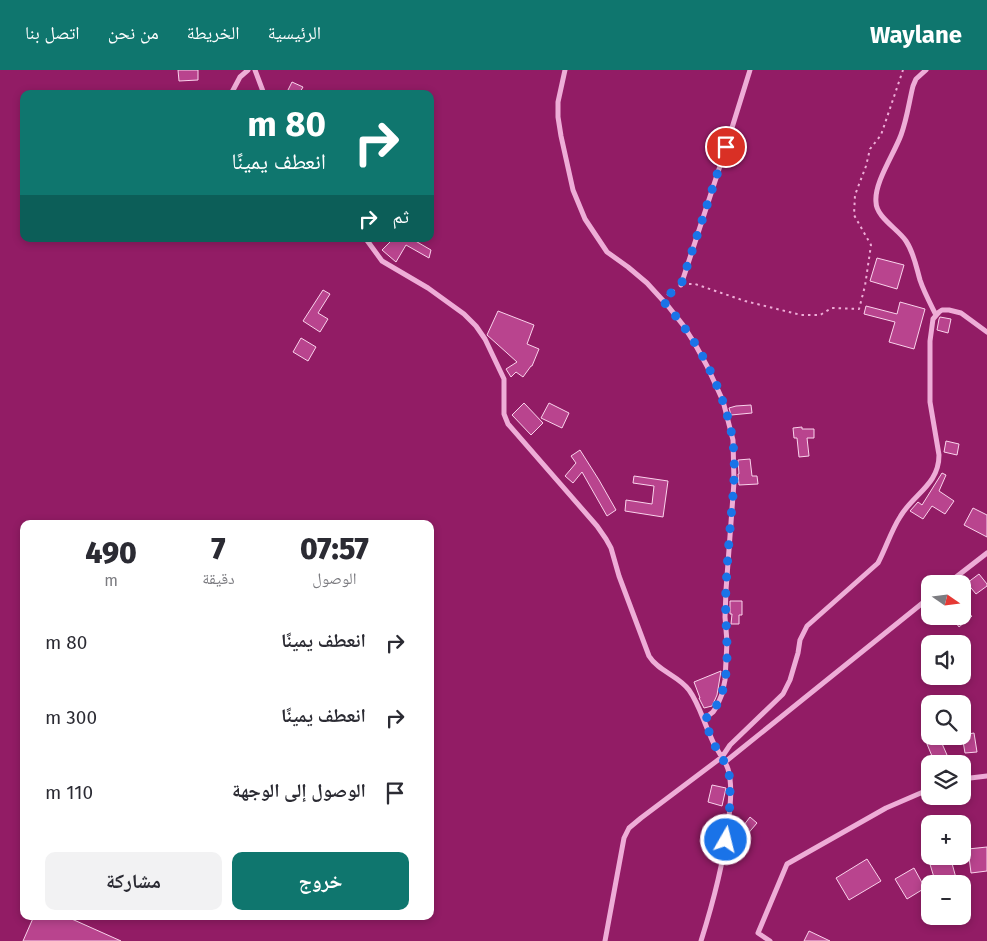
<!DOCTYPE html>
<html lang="ar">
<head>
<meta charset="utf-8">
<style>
	:root { --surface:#fff; --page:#f2f2f3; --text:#2b2b33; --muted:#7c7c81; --accent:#0f766e }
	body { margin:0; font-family:"Fira Sans","Noto Naskh Arabic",sans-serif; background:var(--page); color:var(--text); direction:rtl; height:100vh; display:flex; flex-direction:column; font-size:19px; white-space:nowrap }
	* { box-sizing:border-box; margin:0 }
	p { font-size:16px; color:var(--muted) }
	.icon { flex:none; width:28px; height:28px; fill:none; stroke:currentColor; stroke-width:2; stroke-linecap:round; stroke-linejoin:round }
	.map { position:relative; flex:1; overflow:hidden; direction:ltr }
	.sheet { position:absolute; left:20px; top:450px; width:414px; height:400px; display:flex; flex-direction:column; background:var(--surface); border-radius:10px; box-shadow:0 2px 8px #0003; direction:rtl }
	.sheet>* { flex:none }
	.top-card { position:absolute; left:20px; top:20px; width:414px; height:152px; border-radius:10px; box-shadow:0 2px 8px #0003; direction:rtl; background:#0f766e; color:#fff; overflow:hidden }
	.needle { width:32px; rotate:104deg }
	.tools { position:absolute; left:921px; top:505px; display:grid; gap:10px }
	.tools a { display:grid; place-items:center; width:50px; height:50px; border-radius:10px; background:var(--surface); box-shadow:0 2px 8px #0003; font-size:25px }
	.pin { position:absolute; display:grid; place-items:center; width:42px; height:42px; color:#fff; margin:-21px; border:2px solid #fff; border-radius:50%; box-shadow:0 1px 5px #0007 }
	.me { position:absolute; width:55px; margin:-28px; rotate:8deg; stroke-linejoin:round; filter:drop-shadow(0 0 4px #0008) }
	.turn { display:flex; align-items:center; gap:18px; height:105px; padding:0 25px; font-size:22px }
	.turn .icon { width:65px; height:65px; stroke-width:2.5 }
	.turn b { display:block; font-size:35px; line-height:42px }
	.then { display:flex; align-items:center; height:48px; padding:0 25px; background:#0003; gap:10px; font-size:19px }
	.eta { display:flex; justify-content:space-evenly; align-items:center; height:85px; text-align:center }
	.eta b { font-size:30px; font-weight:800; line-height:35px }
	.button { display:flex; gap:10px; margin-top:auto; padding:10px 25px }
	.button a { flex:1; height:58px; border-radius:10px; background:var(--accent); color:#fff; font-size:20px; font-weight:800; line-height:58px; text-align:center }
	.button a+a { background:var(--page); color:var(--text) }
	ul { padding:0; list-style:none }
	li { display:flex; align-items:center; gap:15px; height:75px; padding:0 25px }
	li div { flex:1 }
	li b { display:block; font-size:19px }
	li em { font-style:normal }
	header { display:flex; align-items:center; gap:30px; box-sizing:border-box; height:70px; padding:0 25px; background:var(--accent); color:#fff }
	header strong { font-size:24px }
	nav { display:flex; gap:28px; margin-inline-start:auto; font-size:18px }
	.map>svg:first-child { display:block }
</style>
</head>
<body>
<header>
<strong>Waylane</strong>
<nav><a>الرئيسية</a><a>الخريطة</a><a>من نحن</a><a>اتصل بنا</a></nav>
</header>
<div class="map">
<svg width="987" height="871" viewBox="0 0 987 871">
	<rect width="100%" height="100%" fill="#921c65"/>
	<path fill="#b9448e" stroke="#fad3ec" d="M178,0H198V10L179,11Z
		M292,12L303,17L299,24H286Z
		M393,169H412L431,180L429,188L406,175L396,192L382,180Z
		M877,188L904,195L897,219L870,211Z
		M323,220L330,224L318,243L328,249L320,262L303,251Z
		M900,232L925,239L914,279L889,272L895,252L864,244L866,236L897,244Z
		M498,241L534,255L527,274L539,279L532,296H531L523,307L516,302L511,307L506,299L517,292L487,265Z
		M940,247L951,249L948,263L937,260L939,249Z
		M301,268L316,277L308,291L293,282Z
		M524,333L543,353L531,365L512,345Z
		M549,333L569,343L562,358L541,348Z
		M751,335L752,343L731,345L729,338L736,336Z
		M802,357V359H814V368H807L809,386L799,387L797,368H794L793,358Z
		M946,371L959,374L957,385L944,382Z
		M580,380L599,410L616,440L607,446L582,402L573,413L565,406L576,393L571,386Z
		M750,389L752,406H757L758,414L739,415L738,404H739L738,390Z
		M942,403L946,405L939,421L954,431L945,444L932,436L923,449L910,441L918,432L922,435Z
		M634,406L668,411L663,447L625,441L626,430L652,434L654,416L633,413Z
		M973,438L987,445V467L964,455Z
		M979,504L987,514V516L976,524L967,513Z
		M730,531H742V545H739V554H731L732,544H730Z
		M962,535L971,546H972L959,557L951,546H962Z
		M721,601L717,625L713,634L712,636L704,638L699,628H700L694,612Z
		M974,663L977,682L965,683L962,665Z
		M940,669L947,685L934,691L927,674Z
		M712,715L726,718L722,736L708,732Z
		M750,747L757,753L740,773L734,768Z
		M987,777V801L971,803L968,779Z
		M946,786H950L956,808L936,814L929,791Z
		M867,789L881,811L849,830L836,808Z
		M914,798L925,818L907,829L895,809Z
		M34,846H65L121,871H23Z
		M809,861L830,871H804Z"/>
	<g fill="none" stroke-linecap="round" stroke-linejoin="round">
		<path stroke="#eeadd7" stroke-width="2" stroke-dasharray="2.5 4" stroke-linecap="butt" d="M689,214H695L745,231L801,245H820L832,238L859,239L865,216L871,175L854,145L855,125L866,96L870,79L881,65L903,0
			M667,225L676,219"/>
		<path stroke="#eeadd7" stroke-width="5" d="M255,0L264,24
			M565,0L558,32V47L561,66L573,120L585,149L607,182L628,197L647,213L668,236L683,255L695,274L707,296L723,331L733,370L734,412L726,520L725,547L727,572L725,610L722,624L717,636L713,642L704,649
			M926,0L916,9L913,16C909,32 907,49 901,65C894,84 874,113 876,132C876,147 898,159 906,171C914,183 916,196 920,210C924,222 930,233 936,245
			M231,24L240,7L248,0
			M366,169L382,191L428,218L464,244L476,256L485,269L504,309V344L508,354L597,456L606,469L611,478L619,506L649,586C658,601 679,606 689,620C699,634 703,650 710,665C712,670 714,675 717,679C720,685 726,692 728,699C733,717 730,737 728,756C723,795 713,833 701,871
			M681,215L721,93L750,0
			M947,514L987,483
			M725,692L930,527
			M962,709L987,706
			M605,871L624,768L629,758L641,748L722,687L730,675L783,624L790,610L798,583L800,570L807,556L878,493C886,478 891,461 900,447C913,424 939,415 939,385L930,332V271L933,249L939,242L942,240H949L961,243L987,262
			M770,871L758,863L787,794L886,738L930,719"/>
	</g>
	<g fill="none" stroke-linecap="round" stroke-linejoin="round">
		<path stroke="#1a73e8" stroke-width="9" stroke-dasharray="0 16.2" d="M726,770L730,734V710L728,698L716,678L704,650C717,639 722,627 725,610C730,580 724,549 726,519C727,495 729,471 731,447C734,416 737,386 730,356C719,309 694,265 662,230L681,215L726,77"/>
	</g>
</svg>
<div class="tools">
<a><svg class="needle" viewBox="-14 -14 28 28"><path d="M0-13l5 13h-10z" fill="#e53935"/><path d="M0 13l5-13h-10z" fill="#7c7c81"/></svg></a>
<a><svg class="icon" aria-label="sound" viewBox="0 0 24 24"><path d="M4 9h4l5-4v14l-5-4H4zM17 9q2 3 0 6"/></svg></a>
<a><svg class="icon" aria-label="search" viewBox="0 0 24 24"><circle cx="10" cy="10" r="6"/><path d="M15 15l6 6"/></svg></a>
<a><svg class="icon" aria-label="layers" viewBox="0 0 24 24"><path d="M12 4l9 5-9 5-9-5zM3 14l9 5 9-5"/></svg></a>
<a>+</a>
<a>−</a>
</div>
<div class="pin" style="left:726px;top:77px;background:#d93025"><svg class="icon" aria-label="arrive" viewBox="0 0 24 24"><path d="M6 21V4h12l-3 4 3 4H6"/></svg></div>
<svg class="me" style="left:726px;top:770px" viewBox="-20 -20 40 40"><circle r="17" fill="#1a73e8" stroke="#fff" stroke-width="3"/><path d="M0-11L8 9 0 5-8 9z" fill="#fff"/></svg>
<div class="top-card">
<div class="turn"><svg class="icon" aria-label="right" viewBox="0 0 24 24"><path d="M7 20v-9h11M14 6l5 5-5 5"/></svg><div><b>80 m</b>انعطف يمينًا</div></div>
<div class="then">ثم<svg class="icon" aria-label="right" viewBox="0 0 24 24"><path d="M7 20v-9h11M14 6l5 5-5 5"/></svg></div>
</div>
<section class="sheet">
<div class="eta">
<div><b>07:57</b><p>الوصول</p></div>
<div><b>7</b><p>دقيقة</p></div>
<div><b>490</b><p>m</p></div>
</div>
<ul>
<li><svg class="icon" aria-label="right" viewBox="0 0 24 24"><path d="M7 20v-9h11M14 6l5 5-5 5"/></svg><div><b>انعطف يمينًا</b></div><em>80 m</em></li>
<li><svg class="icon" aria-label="right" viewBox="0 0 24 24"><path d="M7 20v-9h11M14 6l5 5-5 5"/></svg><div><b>انعطف يمينًا</b></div><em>300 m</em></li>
<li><svg class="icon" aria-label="arrive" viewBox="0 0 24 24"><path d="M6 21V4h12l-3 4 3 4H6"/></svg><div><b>الوصول إلى الوجهة</b></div><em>110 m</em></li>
</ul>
<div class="button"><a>خروج</a><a>مشاركة</a></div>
</section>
</div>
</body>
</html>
